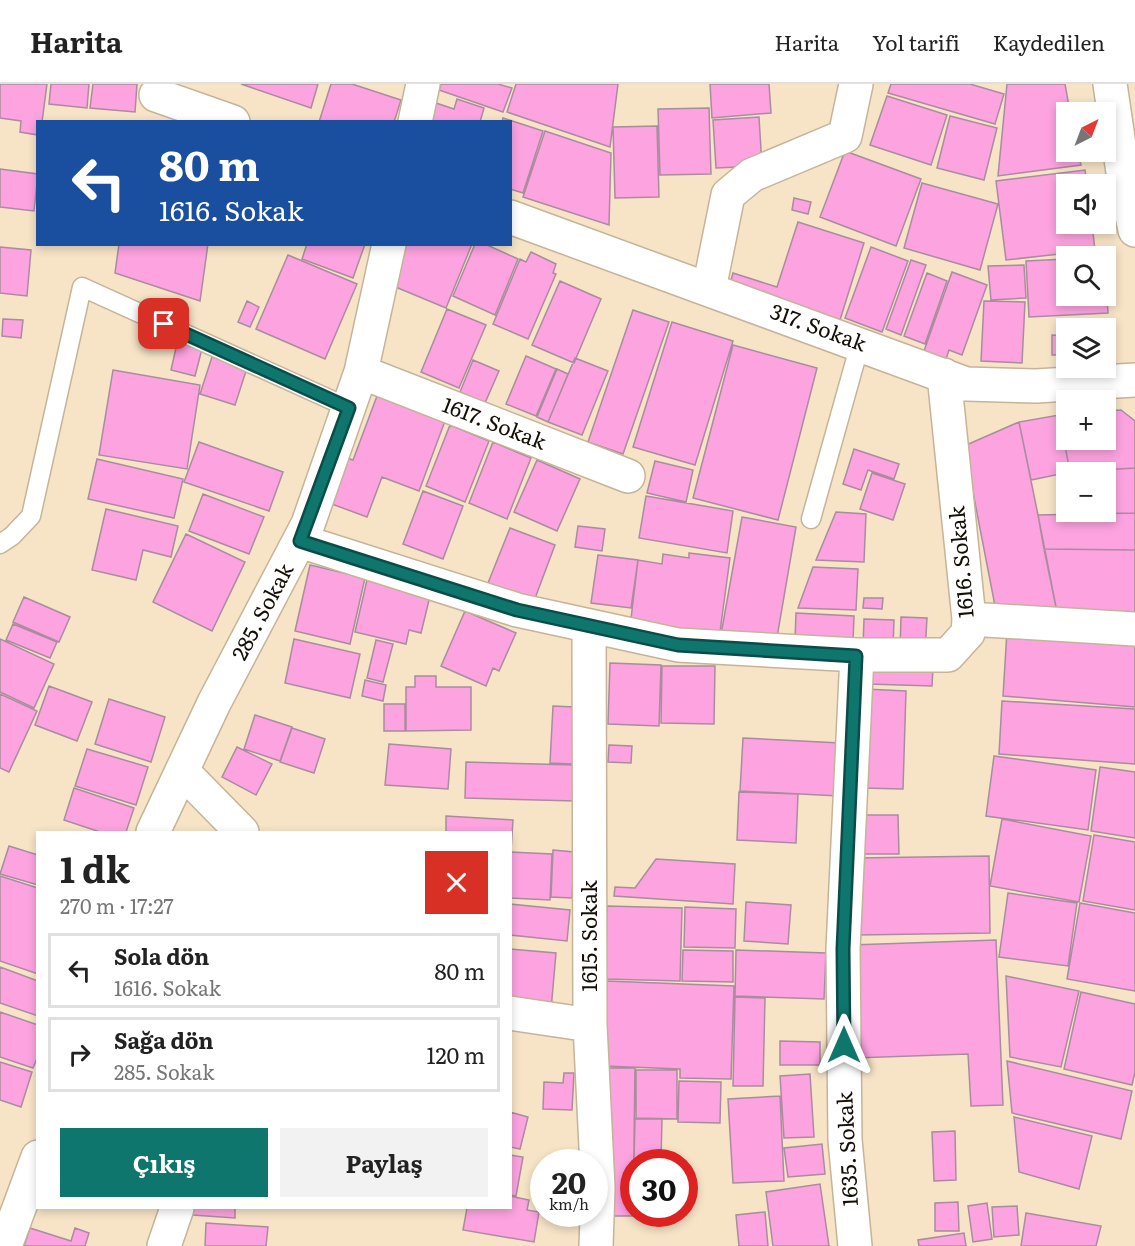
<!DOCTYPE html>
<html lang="tr">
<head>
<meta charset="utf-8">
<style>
	:root { --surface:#fff; --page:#f2f2f2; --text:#222; --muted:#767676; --line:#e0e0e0; --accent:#0f766e }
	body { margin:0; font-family:Literata,serif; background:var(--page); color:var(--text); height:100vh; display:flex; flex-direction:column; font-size:22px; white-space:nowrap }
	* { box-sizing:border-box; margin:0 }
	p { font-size:20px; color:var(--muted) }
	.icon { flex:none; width:33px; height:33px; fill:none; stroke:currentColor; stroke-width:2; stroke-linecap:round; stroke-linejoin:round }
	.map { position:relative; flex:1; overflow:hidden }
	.side { position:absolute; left:36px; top:747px; width:476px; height:378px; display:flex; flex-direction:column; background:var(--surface); border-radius:0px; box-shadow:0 3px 9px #0003 }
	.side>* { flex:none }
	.hud { position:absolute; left:36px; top:36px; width:476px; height:126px; border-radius:0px; box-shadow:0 3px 9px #0003; background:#1a4fa0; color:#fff; overflow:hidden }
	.needle { width:39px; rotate:42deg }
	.controls { position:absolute; left:1056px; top:18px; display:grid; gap:12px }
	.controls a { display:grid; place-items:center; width:60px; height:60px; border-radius:0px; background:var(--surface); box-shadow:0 3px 9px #0003; font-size:30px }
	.speed { position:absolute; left:530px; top:1065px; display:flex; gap:12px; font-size:30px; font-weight:700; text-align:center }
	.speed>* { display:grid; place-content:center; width:78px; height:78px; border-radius:50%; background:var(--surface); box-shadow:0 3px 9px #0003; line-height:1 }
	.speed small { font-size:15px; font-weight:400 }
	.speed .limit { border:9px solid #d22; background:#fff; color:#111 }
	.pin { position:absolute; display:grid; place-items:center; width:51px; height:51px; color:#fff; margin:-26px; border-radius:12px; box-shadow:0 3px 9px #0006 }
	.me { position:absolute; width:66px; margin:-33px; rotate:0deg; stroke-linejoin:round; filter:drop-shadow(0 0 4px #0008) }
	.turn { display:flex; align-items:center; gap:21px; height:126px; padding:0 24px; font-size:27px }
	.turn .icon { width:78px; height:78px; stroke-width:2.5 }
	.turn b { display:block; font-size:42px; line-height:51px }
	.round { display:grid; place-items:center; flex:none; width:63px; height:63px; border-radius:0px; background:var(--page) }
	.overview { display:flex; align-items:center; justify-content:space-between; height:102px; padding:0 24px }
	h1 { font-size:36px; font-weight:700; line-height:45px }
	.primary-button { display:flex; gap:12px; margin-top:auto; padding:12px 24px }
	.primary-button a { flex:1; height:69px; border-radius:0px; background:var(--accent); color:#fff; font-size:24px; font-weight:700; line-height:69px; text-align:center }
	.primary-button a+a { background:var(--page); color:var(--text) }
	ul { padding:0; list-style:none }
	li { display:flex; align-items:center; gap:18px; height:75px; margin:0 12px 9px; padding:0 12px; border:3px solid var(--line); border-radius:0px }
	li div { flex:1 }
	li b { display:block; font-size:22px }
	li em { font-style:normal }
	header { display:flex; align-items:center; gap:36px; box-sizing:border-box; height:84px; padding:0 30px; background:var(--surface); border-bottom:2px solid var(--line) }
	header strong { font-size:28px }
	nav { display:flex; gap:33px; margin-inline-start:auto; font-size:21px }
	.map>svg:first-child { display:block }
</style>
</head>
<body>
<header>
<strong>Harita</strong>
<nav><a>Harita</a><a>Yol tarifi</a><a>Kaydedilen</a></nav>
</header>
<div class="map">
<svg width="1135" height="1162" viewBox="0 0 1135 1162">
	<rect width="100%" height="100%" fill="#f7e4c7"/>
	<path fill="#fca3e0" stroke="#a98c9f" stroke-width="1.5" d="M0,0H47L42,38H38V51L20,48L21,37L0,34Z
		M51,0H89L87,24L49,20Z
		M93,0H137L135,28L90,24Z
		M241,0H318L311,24Z
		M331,0H352L401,16L394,38H319Z
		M441,0H498L512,4L503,28L439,6Z
		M516,0H618L610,63L507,28Z
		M710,0H769L771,29L712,34Z
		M891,0H970L1004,10L995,40L888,9Z
		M1007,0H1065L1070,28H1066V68H1078L1081,81L998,92Z
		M887,12L947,31L931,81L870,61Z
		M457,15L484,24L480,38H430L436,19L454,25Z
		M709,24L711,90L660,91L658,25Z
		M950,32L997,44L984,96L937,84Z
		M759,33L762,82L716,84L713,36Z
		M503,34L543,47L523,109L510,105V38H502Z
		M657,42L659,113L615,114L613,43Z
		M545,47L611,69L609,141L523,113Z
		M845,67L921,95L896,162L820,133Z
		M0,85L38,90L34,127L0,123Z
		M1085,86L1087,100H1066V140H1092L1095,166L1006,176L996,97Z
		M922,99L998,120L980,186L904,164Z
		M794,114L811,118L808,130L792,126Z
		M798,138L864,159L840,236L730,200L733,189L777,203Z
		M119,160H208L200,217L115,189Z
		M307,160H365L353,194L302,175Z
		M402,160H472L446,224L386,199Z
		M475,160H485L518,175L495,231L453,212Z
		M0,163L31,166L27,212L0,209Z
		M871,163L908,177L882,248L845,234Z
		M531,168L556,180L553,189L556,190L528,255L493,240L520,175L526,178Z
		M288,171L357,200L325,275L256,245Z
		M1066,175V212H1106V197L1108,229L1029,233L1026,177Z
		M911,176L926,181L901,251L886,245Z
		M1024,181L1026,214L991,216L988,182Z
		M952,188L987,201L962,271L949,266L946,275L924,267Z
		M927,189L947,197L925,260L904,252Z
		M560,197L601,215L574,279L532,261Z
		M247,217L259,223L250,243L238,238Z
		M984,217L1025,218L1022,279L981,277Z
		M447,225L486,241L459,304L421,288Z
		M633,226L669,238L623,370L588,358Z
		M3,235L23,236L21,254L2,252Z
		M672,238L733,257L695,381L633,363Z
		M1052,251L1066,252V271H1052Z
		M178,255L203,261L195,292L171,286Z
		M733,261L817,284L778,436L693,414Z
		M526,272L556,285L536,332L506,320Z
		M212,273L247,284L235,321L200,310Z
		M575,274L608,287L582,351L548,338Z
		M473,276L499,287L485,319L460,308Z
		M557,285L568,290L548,338L537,333Z
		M113,286L200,301L187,385L99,371Z
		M377,312L445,337L419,407L382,393L367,433L321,416L338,371L353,376Z
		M1121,326L1135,337V384L1070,388L1059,331L1066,330V356H1106V327Z
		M1059,331L1070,388L1031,396L1019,338Z
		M1019,338L1038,431L1058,533L996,527L964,362Z
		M450,341L489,357L465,418L426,402Z
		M199,358L283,388L269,427L184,398Z
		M493,358L531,374L507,435L469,419Z
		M854,365L899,380L894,395L868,386L861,406L843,400Z
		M97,375L183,395L174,434L88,415Z
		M537,376L580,395L557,447L514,428Z
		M655,377L693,386L686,418L647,409Z
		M1135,384V429L1078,430V428H1106V388H1070Z
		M872,389L905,400L893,436L860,425Z
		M423,407L463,422L443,475L403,460Z
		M203,410L264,433L249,470L189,447Z
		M646,412L733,427L727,469L639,454Z
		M106,425L178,442L171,473L143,466L136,496L92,486Z
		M836,428L866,430L864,478L816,476Z
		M1135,429V466L1044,465L1038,431Z
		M742,433L796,443L775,565L720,556Z
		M578,442L605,445L602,467L575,463Z
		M510,444L555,461L534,517L488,499Z
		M186,450L245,478L212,547L153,518Z
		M1044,465L1135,466V537L1058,533Z
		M689,469L730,474L719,555L630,543L638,476L662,480L663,470L689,474Z
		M598,471L638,476L631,524L591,519Z
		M310,481L365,494L350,560L295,547Z
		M813,483L858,485L856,526L798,524Z
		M367,496L430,512L421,549L409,546L406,560L355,548Z
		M24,513L70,533L59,558L13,538Z
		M864,514H883L882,525L863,524Z
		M465,527L516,549L499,587L493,584L486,602L441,582Z
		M796,529L854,532L853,558L795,555Z
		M901,533L927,534L925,568L900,566Z
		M864,535L894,536L893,563L863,562Z
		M13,540L57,558L50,574L6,556Z
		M1007,547L1135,557V623L1003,612Z
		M0,555L54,580L34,624L0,608Z
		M294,555L360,570L350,614L285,599Z
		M376,556L393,560L383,598L367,594Z
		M610,579L661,581L659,642L608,640Z
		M662,582H715L714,640L661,639Z
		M869,582L933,584L932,602L868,600Z
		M415,592H436V603H471V646L406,647V603H415Z
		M365,596L386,601L383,617L362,612Z
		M49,602L92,618L77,657L35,641Z
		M865,605L906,607L903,705L861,704Z
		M0,610L37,627L9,688L0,684Z
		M109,615L165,633L151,678L95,660Z
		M1002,617L1135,625V680L999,670Z
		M384,620H405V647H384Z
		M553,622L575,623L573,680L550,679Z
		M255,631L292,643L280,677L244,665Z
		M292,644L325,655L314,689L280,678Z
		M743,654L840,659L838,712L740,707Z
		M389,660L451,665L448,705L385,701Z
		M609,661L632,662L631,679L608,678Z
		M237,663L272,680L256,711L222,693Z
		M87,665L148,683L136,721L75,702Z
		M994,672L1096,686L1088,746L986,732Z
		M466,678L576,681L575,717L465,714Z
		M1100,683L1135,688V754L1091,747Z
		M74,704L134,724L126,748H100L64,736Z
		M739,708L798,710L796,759L737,756Z
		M858,731H898L899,770H858Z
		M446,732L513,736L511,766L510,748H446Z
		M1002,735L1091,752L1079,818L990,802Z
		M1094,751L1135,758V826L1083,817Z
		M9,762L38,771V801L0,790Z
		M553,766L574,768L572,814L551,813Z
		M510,768L552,770L550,816L510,814Z
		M989,772L990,849L856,851L855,774Z
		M656,775L735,780L733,820L614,812L615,803L635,804Z
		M0,792L38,804V890L0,877Z
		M1008,809L1077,819L1068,882L999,873Z
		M746,818L791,821L788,860L744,857Z
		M1080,819L1135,829V907L1067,895Z
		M510,820L570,826L567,857L510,851Z
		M607,822L682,824L680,897L605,895Z
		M685,823L736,825L735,864L684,863Z
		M996,856L1003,1021L971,1022L968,970L855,974L851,861Z
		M510,865L556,869L551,926L510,923Z
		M683,866L733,867V898L682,897Z
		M736,866L826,869L824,915L735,912Z
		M0,883L38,897V932L0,919Z
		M1006,892L1079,907L1061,983L1010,973Z
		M606,897L734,902L731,995L680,994V985L604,982Z
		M1081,908L1135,920V988L1132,1001L1064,985Z
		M735,913L765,914L763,1002H733Z
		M0,928L38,941V972L33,984L0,973Z
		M780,957L820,958V981H780Z
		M1007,977L1132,1007L1121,1055L1012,1029Z
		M0,978L32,988L21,1023L0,1016Z
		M609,984H635L633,1132H608Z
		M636,986H677V1035L636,1034Z
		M564,989H574L572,1026L543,1025L544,998L563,999Z
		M810,990L814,1053L784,1054L780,992Z
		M679,997L721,998L720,1039L678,1038Z
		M780,1012L784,1097L733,1099L728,1015Z
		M510,1028L528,1033L520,1065L510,1063Z
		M1014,1033L1092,1052L1079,1105L1019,1088Z
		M635,1035H662L661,1078H634Z
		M955,1047L956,1096L934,1097L932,1048Z
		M822,1060L825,1090L788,1093L784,1064Z
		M510,1071L523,1073L516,1112L510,1111Z
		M820,1100L829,1162H773L766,1108Z
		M510,1112L529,1116L527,1126L539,1128L534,1158L463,1146L467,1124H510Z
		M958,1118L959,1147H935V1119Z
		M987,1119L992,1155L973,1158L968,1122Z
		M1017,1122L1019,1151L994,1153L992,1123Z
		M194,1124H235V1134L193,1131Z
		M765,1128L768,1162H739L736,1131Z
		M1026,1129L1101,1142L1096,1162H1021Z
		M206,1139L268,1143L266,1162H205Z
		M30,1144L71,1157L75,1144L89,1149L85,1162H24Z
		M964,1149L966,1162H919L918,1156Z"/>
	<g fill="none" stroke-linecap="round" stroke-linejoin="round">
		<defs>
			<path id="service" d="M811,435L860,260
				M0,460L12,452L31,432L82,203L349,324"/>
			<path id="minor" d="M156,11L233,38
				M415,38L423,0
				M510,133L966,300L1036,302L1135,296
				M709,205L728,111L752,91L845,52L856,0
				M361,288L628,392
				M300,457L517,526L678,561L857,571H948L968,549L969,535L944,291
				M969,535L1135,545
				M589,542L590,941L598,1104L596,1162
				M183,688L242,748
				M153,748L214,619L308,440L361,288L389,160
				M510,929L590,941
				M5,1162L38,1073
				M164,1162L177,1124
				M855,1162L845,1056L843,865L857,571"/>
			<path id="secondary" d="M1110,0L1123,88L1135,146"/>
		</defs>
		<use href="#service" stroke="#c5b498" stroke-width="21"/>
		<use href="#minor" stroke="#c5b498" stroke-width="36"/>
		<use href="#secondary" stroke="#c5b498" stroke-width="36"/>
		<use href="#service" stroke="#fff" stroke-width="18"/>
		<use href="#minor" stroke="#fff" stroke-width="33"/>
		<use href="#secondary" stroke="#fff" stroke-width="33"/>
	</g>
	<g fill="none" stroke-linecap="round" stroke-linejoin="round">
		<defs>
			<path id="route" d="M164,240L349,324L300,457L517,526L678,561L856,572L843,865L844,961"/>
		</defs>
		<use href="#route" stroke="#0a4d48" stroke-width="15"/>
		<use href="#route" stroke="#0f766e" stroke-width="10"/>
	</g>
	<g text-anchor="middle" stroke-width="5" stroke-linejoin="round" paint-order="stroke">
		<g font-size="21" fill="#140e05" stroke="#fff">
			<text transform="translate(818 244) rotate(20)" y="7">317. Sokak</text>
			<text transform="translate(494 340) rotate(21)" y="7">1617. Sokak</text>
			<text transform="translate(962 478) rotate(-95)" y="7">1616. Sokak</text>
			<text transform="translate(263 528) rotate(-62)" y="7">285. Sokak</text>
			<text transform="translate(590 852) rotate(-90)" y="7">1615. Sokak</text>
			<text transform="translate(848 1065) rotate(-93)" y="7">1635. Sokak</text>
		</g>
	</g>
</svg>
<div class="controls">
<a><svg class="needle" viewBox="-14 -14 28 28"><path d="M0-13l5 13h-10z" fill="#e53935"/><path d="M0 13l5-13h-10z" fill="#767676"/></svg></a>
<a><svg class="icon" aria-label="sound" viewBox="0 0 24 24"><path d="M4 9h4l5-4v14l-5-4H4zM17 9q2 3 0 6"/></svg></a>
<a><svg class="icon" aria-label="search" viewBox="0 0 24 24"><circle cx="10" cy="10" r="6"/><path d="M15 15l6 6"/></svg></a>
<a><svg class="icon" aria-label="layers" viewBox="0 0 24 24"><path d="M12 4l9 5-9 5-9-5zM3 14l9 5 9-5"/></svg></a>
<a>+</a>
<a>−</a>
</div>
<div class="speed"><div>20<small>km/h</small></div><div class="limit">30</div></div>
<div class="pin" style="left:164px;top:240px;background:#d93025"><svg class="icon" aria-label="arrive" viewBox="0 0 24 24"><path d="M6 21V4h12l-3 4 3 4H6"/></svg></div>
<svg class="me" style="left:844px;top:961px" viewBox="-20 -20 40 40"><path d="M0-17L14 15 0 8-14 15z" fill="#0f766e" stroke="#fff" stroke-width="4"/></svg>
<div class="hud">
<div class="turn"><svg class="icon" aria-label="left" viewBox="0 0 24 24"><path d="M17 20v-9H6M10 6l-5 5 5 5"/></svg><div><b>80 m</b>1616. Sokak</div></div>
</div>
<section class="side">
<div class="overview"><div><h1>1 dk</h1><p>270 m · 17:27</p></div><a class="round" style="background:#d93025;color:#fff"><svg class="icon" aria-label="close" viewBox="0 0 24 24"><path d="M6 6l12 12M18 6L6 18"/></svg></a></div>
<ul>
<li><svg class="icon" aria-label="left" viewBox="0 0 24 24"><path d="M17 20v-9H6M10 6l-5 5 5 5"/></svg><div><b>Sola dön</b><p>1616. Sokak</p></div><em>80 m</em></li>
<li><svg class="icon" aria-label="right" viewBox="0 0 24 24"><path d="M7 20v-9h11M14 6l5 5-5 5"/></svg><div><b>Sağa dön</b><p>285. Sokak</p></div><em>120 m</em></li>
</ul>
<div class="primary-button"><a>Çıkış</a><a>Paylaş</a></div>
</section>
</div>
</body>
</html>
